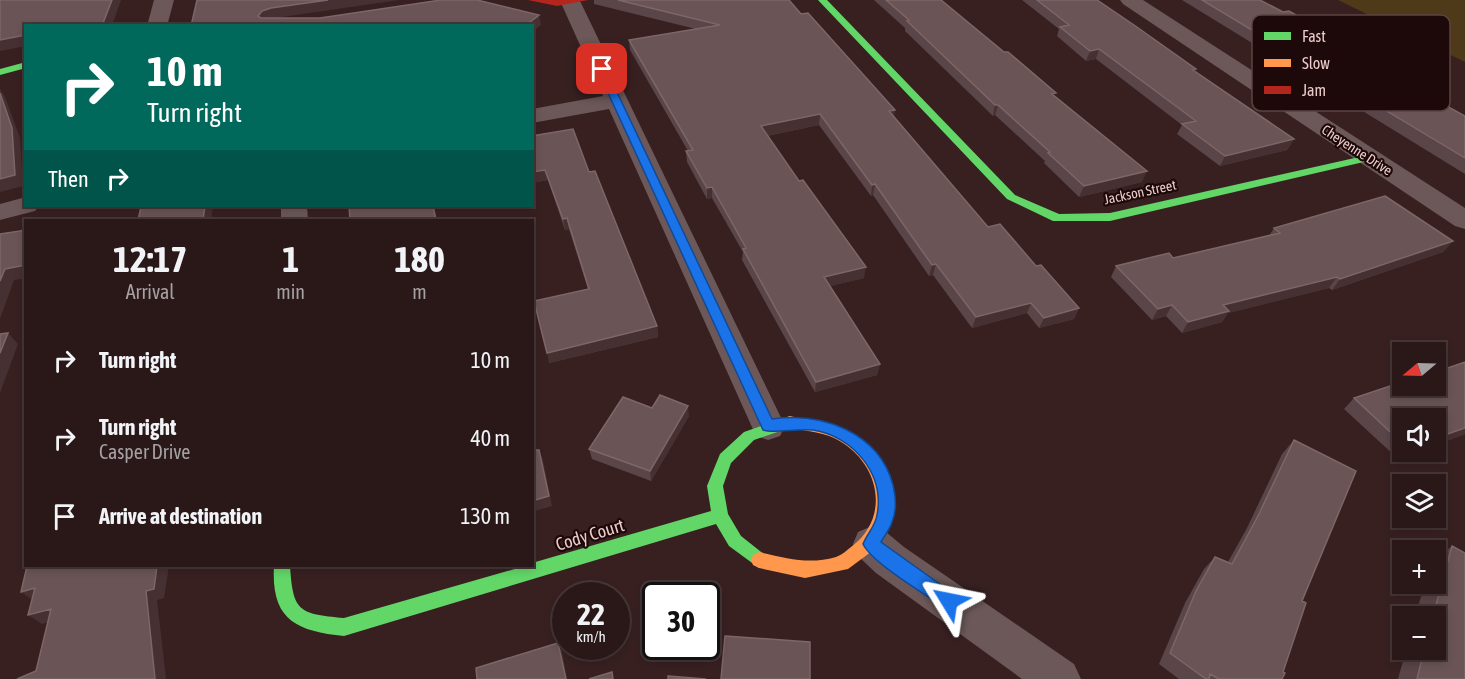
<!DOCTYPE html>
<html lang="en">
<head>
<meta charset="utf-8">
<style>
	:root { --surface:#2a1819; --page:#362526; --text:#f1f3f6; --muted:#a5a0a2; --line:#463738 }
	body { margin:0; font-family:"Asap Condensed",sans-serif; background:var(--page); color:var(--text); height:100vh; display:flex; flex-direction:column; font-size:22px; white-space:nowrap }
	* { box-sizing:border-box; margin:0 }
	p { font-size:20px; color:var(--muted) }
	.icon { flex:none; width:33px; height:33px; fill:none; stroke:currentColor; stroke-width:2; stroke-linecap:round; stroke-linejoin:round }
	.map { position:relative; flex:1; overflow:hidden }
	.panel { position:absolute; left:24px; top:219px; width:510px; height:348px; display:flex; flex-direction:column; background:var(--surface); border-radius:0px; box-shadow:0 3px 9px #0003,0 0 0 2px var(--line) }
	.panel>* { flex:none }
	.top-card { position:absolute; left:24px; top:24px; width:510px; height:183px; border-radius:0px; box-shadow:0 3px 9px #0003,0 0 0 2px var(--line); background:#00695c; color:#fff; overflow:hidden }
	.needle { width:39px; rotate:251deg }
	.buttons { position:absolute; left:1392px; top:342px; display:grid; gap:12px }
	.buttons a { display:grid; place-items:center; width:54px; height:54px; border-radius:0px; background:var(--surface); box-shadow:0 3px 9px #0003,0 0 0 2px var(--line); font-size:30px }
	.speed { position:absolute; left:552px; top:582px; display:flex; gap:12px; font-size:30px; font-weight:700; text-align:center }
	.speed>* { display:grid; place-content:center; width:78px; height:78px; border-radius:50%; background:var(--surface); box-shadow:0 3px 9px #0003,0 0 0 2px var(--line); line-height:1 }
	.speed small { font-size:15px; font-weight:400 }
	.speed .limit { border:3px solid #111; border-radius:9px; background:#fff; color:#111 }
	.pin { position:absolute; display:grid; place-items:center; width:51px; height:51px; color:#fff; margin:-26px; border-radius:12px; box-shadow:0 3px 9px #0006 }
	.me { position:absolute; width:66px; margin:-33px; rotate:305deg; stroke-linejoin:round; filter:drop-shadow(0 0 4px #0008) }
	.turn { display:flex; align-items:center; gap:21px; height:126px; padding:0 24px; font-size:27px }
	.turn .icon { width:78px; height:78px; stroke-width:2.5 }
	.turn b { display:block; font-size:42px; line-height:51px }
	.then { display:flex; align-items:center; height:57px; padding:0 24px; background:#0003; gap:12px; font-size:22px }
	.eta { display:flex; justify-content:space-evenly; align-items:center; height:102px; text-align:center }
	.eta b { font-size:36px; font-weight:700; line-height:42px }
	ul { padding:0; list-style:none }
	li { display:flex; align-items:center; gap:18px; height:78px; padding:0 24px }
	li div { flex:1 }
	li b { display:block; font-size:22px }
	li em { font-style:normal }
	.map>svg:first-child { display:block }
</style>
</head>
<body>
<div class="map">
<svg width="1465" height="679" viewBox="0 0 1465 679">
	<rect width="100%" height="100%" fill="#382021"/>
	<path fill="#4e3919" d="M1338,0H1465V62Z"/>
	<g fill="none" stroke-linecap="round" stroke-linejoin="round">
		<path fill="#6c5859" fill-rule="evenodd" d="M154,0H174L167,26H147Z
			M563,0H579L581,3L785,426L780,436L768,440L756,436L609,109L532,123V109L603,96L561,3Z
			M1120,0H1143L1465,208V229L1455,226L1123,4Z
			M26,197V206H39L35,211L0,220V204Z
			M281,206H307L308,220H281Z
			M872,526L886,532L904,547L1074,664L1081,679H1022L876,573L858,556L853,544L858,532Z"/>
		<path fill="#63d668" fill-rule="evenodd" d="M818,0H827L1015,195L1059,214L1110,213L1368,155L1373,158L1368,161L1110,221H1053L1007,199Z
			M26,62V68L0,75V69Z
			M790,416L795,418L797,422L795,426L754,440L731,463L723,486L728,514L741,536L765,555L767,560L765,565L759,568L729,546L716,524L344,636C295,631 271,619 274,566H290C293,611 298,614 344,618L525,566H532V563L711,511L707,486L720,454L744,432Z"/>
		<path fill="#ff974d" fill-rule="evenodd" d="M790,416L844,429L875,451L891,485V516L875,549L848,569L805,578L759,568L753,565L751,560L753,555L759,552C787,558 808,565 836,557C842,555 847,550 851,547C893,516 878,459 834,438C820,431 800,431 785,426L783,422L785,418Z"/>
		<path fill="#b3261e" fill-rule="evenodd" d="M528,0H588L557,6Z"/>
	</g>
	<path fill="#5a4548" d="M594,0H789L894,118L988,227L1036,266L1079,308L1074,319L1039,328L1027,313L972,328L933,275L929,276L873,195L871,196L819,125L767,136L864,278L830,286L880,364L877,375L815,392L742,260L743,252L712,198L707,199L687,162L686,151H688L630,50L629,40L696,29L594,4Z
		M874,0H941L1055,97L1142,182L1079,197L1044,163L1045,161L995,115L993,116L905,31V28Z
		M1022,0H1097L1195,71L1294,139L1287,150L1220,166L1177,134L1182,125L1096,59L1086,61L1057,36L1059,29Z
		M1182,0H1260L1325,39L1465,116V174Z
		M532,136L589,172L657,326L658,337L549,363L588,289L569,229L565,230L548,180L532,183Z
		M1274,228L1453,241L1443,252L1332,290L1329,288L1228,313L1222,322L1182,333L1166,316L1152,320L1111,277L1116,266L1173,258L1269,236Z
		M1465,362V434L1436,445L1402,418V452H1415L1402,456H1395L1344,409L1354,398Z
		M652,408L689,416L651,481L592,459L589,449Z
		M1294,440L1302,601L1282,679H1179L1159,664L1185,603L1204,569L1215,557L1228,562L1247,528L1282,454Z
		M1452,546L1465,679H1398L1406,650H1436V616H1415L1425,584H1436V559Z"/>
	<path fill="#463032" d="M112,0H121L112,26H89Z
		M328,0H399L275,18L266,21L263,26L258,16L262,11L271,8Z
		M539,15L541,25L532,32V26H525Z
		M1328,33L1323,43L1318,35Z
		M26,35V46L0,51V40Z
		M1099,49L1096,59L1086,61L1090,51Z
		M0,89L5,97L20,138L23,186L0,192Z
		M995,105H998L995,115L993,116Z
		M895,110L894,121L889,111Z
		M820,114L819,125L761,137V126Z
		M1294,139L1287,150L1220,166L1225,156Z
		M545,170L548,180L532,183V172Z
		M1147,171L1142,182L1079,197L1084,186Z
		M875,184L873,195L871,196L872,185Z
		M712,187V198L707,199V188Z
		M205,206H213L211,220H203Z
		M433,206L435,211L437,220H436Z
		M567,218L569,229L565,230L563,219Z
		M1453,241L1443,252L1332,290L1340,279Z
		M936,264L933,275L929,276L932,265Z
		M26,265V278L14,280L0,319V281L5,269Z
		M866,267L864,278L823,288L824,277Z
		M1337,277L1329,288L1228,313L1222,322L1182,333L1188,322L1223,305Z
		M1031,303L1027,313L972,328L976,317Z
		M1172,305L1166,316L1152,320L1158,309Z
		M1079,308L1074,319L1039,328L1044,318Z
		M657,326L658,337L549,363L547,353Z
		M8,333L18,344L0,393V353Z
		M880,364L877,375L815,392L816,382Z
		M688,406L689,416L651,481L650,471Z
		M1465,428V434L1436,445V438Z
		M539,450L543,460L552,506L532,512V501Z
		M1407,452H1415L1402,456Z
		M157,566H169L164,598L157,600L166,679H155L146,591Z
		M35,588L34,601L21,592Z
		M51,609L63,618L42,624L28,615Z
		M558,643L562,651L567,679H566Z"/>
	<path fill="#6a5456" stroke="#7e6668" stroke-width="1.5" d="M0,0H112L103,23L89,26H26V35L0,40Z
		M197,0H328L271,8L262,11L258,16L261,18H320L441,0H477L539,15L525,26H191Z
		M618,0H789L801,14L808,13L895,110L889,111L988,227L1000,224L1036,266L1041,265L1079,308L1044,318L1031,303L976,317L936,264L932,265L875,184L872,185L820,114L761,126L799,181L803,180L866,267L824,277L880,364L816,382L743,249L746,248L712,187L707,188L686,151L693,150L629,40L720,25Z
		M886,0H941L1004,52H1008L1056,93L1052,94L1147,171L1084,186L1048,153L1050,152L998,105H995L907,21L909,20Z
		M1037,0H1097L1134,25L1196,69L1193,70L1294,139L1225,156L1182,124L1196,121L1099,49L1090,51L1060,27L1069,25Z
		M1202,0H1260L1283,12L1289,11L1328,33L1318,35L1465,116V158Z
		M0,93L12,128L15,175L0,179Z
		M573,129L589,172L595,171L657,326L547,353L534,301L589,289L567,218L563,219L545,170L532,172V136Z
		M1385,196L1453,241L1340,279L1337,277L1223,305L1229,311L1188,322L1172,305L1158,309L1116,266L1169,253L1173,258L1280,233L1274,228Z
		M151,206H205L203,220H138L141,207Z
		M349,206H397V207L406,206H433L436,220H350Z
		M26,230V265L5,269L0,281V234Z
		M8,333L0,353V334Z
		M1465,362V428L1436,438V418H1402V443L1354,398L1402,382V386H1436V372Z
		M660,395L688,406L650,471L589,449L623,397L652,408Z
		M1294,440L1356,471L1302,601L1306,603L1283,672L1285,673L1282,679H1219L1210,674L1209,679H1206L1170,653L1196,591L1215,557L1232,564L1258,516Z
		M532,450H539L549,496L532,501Z
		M1452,546L1465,553V679H1417L1424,650H1436V616H1433Z
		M27,566H157L154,589L146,591L155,679H17L36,671L51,609L28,615L35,588L21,592Z
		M725,636L810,642V679H721Z
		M558,643L566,679H477L476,668Z
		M612,672L613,679H589Z
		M668,676L706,679H668Z"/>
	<path fill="#1a73e8" stroke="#114b97" stroke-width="1.5" d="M598,67L606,69L772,419C822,412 879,432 893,485C896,497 897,510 892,522C890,529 885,535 881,542L955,595L958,601L955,607L949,609L943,607C924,593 872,563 863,544C867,534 876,525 877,515C885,474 853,436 813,430C797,428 774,434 763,430L597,69Z"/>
	<g text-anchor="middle" stroke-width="4.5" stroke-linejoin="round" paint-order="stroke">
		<g font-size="14" fill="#ebcccb" stroke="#1d0909">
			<text transform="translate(1357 150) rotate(33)" y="5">Cheyenne Drive</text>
			<text transform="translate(1140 192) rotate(-12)" y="5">Jackson Street</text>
		</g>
		<g font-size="18" fill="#ebcccb" stroke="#1d0909">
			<text transform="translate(590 535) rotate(-17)" y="6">Cody Court</text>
		</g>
	</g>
	<rect x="1252" y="15" width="198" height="96" rx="9" fill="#1d0909" stroke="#5b4443" stroke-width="1.5"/>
	<rect x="1264" y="32" width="27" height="8" fill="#63d668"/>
	<rect x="1264" y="59" width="27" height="8" fill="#ff974d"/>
	<rect x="1264" y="86" width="27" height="8" fill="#b3261e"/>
	<g font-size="16" fill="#ebcccb">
		<text x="1302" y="42">Fast</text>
		<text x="1302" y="69">Slow</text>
		<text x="1302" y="96">Jam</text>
	</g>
</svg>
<div class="buttons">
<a><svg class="needle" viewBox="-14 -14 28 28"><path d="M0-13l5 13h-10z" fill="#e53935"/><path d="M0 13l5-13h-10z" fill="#a5a0a2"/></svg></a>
<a><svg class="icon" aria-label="sound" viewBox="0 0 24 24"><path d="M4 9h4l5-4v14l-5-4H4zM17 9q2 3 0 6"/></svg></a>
<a><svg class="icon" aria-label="layers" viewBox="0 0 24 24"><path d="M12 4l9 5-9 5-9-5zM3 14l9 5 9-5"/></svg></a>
<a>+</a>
<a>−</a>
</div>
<div class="speed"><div>22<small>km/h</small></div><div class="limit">30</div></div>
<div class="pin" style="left:602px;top:69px;background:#d93025"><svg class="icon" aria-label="arrive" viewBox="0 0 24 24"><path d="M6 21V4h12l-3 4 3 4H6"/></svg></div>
<svg class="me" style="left:949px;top:601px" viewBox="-20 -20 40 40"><path d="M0-17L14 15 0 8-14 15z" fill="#1a73e8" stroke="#fff" stroke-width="4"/></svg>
<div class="top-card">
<div class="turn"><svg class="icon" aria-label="right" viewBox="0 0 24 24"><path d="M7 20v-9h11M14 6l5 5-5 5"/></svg><div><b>10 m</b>Turn right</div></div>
<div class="then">Then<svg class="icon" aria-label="right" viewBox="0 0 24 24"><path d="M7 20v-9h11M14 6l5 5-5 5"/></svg></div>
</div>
<section class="panel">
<div class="eta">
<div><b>12:17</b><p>Arrival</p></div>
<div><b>1</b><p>min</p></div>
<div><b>180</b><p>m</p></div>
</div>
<ul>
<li><svg class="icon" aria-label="right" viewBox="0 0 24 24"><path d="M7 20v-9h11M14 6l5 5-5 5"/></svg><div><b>Turn right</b></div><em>10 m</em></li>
<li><svg class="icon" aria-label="right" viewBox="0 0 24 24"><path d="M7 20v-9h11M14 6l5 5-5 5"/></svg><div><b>Turn right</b><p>Casper Drive</p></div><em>40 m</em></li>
<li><svg class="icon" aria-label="arrive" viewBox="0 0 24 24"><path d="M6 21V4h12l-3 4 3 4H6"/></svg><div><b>Arrive at destination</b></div><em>130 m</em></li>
</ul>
</section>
</div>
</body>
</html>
